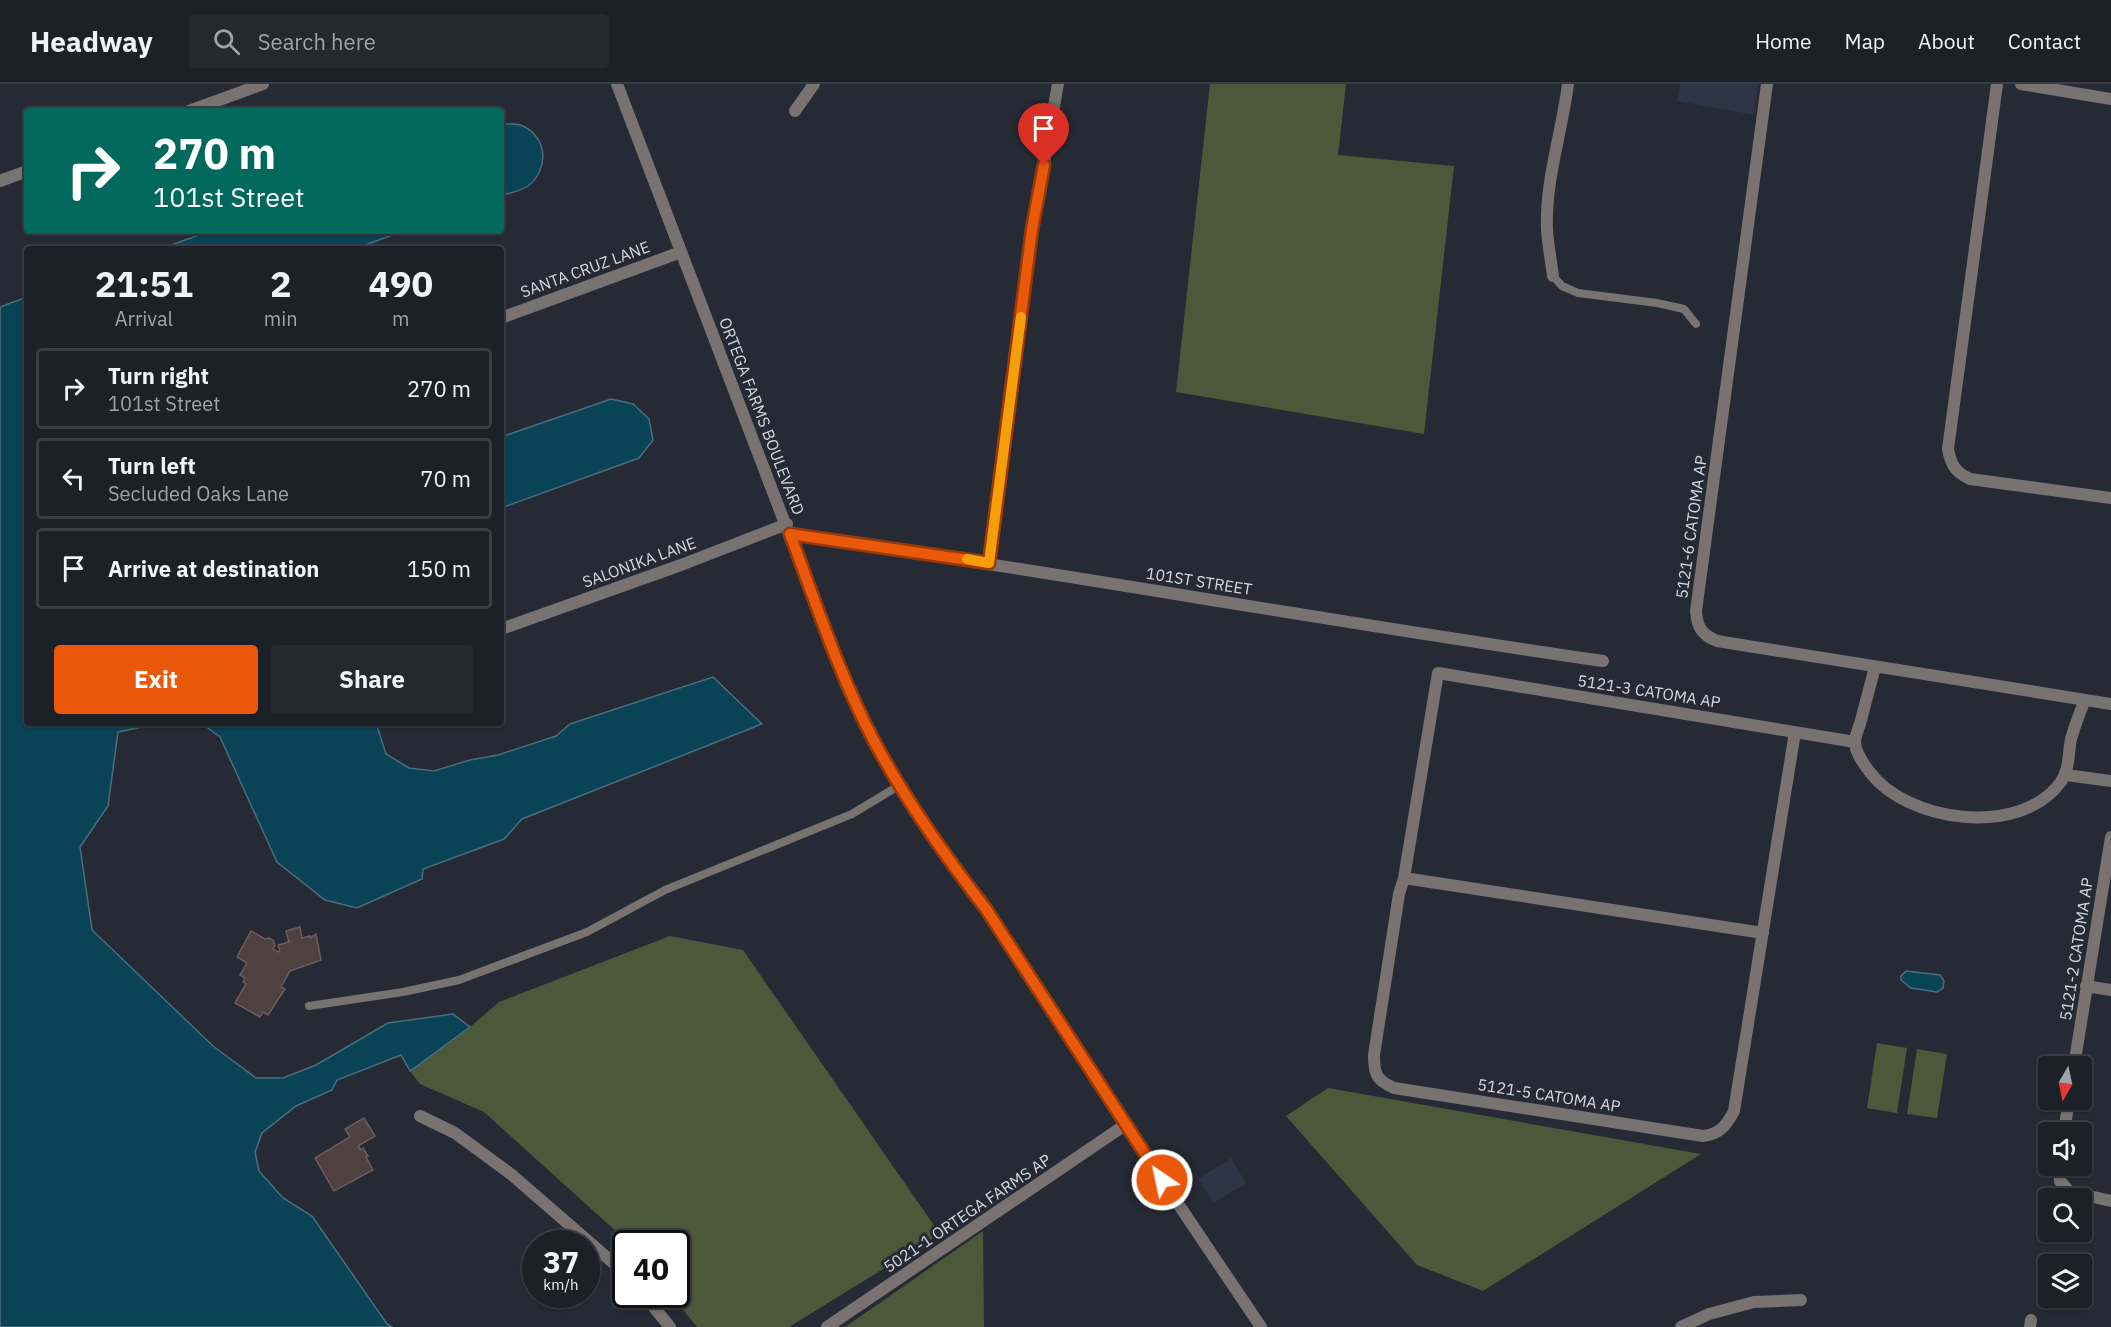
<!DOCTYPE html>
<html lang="en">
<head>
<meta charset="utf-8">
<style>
	:root { --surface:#1c2027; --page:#25282f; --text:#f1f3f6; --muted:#a0a3a7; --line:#3a3e44; --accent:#ea580c }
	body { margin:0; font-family:"IBM Plex Sans",sans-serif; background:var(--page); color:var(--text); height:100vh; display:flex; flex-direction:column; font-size:22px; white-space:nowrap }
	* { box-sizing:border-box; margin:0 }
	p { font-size:20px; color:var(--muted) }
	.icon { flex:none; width:33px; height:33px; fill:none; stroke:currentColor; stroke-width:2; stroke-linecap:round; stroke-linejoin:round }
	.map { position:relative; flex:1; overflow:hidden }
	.sheet { position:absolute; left:24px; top:162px; width:480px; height:480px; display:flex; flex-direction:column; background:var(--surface); border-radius:6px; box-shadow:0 2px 4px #0004,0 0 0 2px var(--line) }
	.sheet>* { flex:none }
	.guide { position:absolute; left:24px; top:24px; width:480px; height:126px; border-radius:6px; box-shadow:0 2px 4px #0004,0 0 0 2px var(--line); background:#00695c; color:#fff; overflow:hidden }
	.needle { width:39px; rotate:189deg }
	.fabs { position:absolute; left:2038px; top:972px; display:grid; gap:12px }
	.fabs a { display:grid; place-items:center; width:54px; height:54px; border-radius:6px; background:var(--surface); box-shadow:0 2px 4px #0004,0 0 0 2px var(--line); font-size:30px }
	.speed { position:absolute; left:522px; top:1146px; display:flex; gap:12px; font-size:30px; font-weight:700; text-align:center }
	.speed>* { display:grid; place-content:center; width:78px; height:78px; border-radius:50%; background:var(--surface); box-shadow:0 2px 4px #0004,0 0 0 2px var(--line); line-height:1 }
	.speed small { font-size:15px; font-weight:400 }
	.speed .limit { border:3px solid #111; border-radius:9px; background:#fff; color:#111 }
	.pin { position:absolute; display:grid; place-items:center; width:51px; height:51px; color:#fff; margin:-62px -26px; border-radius:50% 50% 50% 0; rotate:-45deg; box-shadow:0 0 6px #0007 }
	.pin .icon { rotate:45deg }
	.me { position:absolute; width:66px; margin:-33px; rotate:326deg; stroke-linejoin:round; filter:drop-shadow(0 0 4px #0008) }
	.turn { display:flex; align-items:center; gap:21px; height:126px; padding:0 30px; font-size:27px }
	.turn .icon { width:78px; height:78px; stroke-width:2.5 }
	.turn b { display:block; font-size:42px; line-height:51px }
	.eta { display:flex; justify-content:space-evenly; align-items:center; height:102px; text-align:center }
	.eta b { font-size:36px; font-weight:800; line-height:42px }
	.primary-button { display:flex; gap:12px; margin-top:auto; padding:12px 30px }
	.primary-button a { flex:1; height:69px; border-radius:6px; background:var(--accent); color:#fff; font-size:24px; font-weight:800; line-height:69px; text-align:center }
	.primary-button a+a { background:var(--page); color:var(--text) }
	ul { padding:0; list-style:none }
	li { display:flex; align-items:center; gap:18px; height:81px; margin:0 12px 9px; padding:0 18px; border:3px solid var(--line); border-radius:6px }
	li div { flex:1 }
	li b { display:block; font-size:22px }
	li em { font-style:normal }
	header { display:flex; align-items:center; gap:36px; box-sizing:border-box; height:84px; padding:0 30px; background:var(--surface); border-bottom:2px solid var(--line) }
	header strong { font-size:28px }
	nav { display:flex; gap:33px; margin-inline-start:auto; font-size:21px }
	.search { width:420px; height:54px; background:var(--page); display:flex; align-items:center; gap:15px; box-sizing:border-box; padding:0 21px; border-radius:6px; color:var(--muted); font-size:22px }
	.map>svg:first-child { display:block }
</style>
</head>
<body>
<header>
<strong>Headway</strong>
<div class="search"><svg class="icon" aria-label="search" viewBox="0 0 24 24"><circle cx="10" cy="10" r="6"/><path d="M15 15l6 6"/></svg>Search here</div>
<nav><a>Home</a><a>Map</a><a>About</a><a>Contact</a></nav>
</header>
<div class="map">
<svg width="2111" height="1243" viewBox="0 0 2111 1243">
	<rect width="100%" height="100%" fill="#262a34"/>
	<path fill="#2d3443" d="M1680,0H1758L1754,31L1677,17Z
		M1231,1074L1246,1099L1214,1119L1198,1095Z"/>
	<path fill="#4c583a" d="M1210,0H1346L1338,71L1454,82L1424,350L1176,308Z
		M670,852L743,866L940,1150L789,1243H697L671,1211L676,1210V1160L629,1159L484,1028L420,1000L410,987L470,943L499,918Z
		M1877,959L1907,964L1897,1029L1867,1024Z
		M1917,965L1947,970L1937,1034L1907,1030Z
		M1328,1004L1701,1070L1483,1207L1417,1181L1286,1032Z
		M983,1147L984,1243H845Z"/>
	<path fill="#0a4256" stroke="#476f7f" stroke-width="1.5" d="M504,40C510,40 518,39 523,42C548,54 549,86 528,102C521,107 509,109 501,112V41Z
		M210,147H404L354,165H160Z
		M27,213V639H161L118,648L108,722L80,763L92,846L213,962L256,994H283L316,981L388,939L453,930L470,943L410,987L401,971L337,996L332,1006L296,1022L262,1049L255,1068L259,1087L283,1114L312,1132L387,1240L392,1243H0V223Z
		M611,315L633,320L649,335L653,356L639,374L501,424V353Z
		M713,593L762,640L522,735L504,755L423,785L422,795L357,824L325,816L277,778L220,653L201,639H376L386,670L409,684L434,687L470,676L498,671L556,652L570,640Z
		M1906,887L1940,891L1944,897L1943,904L1937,908L1911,904L1901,896V892Z"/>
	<path fill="#4f4140" stroke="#6c5d5c" stroke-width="1.5" d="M300,843L302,854L310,852V854L316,850L321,876L290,887L281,903L285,905L268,931L263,928L260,933L235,919L246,900L243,898L245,894L240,891L247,879L237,873L251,847L265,855L269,854L273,856L275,861L273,865L278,868L280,867L278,861L289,858L286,847Z
		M364,1034L375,1052L358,1062L361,1066L363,1064L368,1072L366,1073L373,1086L334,1107L315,1074L350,1053L345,1045Z"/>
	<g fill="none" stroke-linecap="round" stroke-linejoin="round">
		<path stroke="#787270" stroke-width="8" d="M1553,192L1562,202L1578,209L1657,219L1684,225L1696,240
			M309,922L403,908L459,896L587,848L665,806L852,730L900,701"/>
		<path stroke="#787270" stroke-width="12" d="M1767,0L1696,527C1697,543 1702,551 1717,557L2111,620
			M1997,0L1948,365C1951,381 1955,388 1970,395L2111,414
			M2021,0L2111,15
			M189,27L263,0
			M795,27L814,0
			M0,97L27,87
			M1553,192C1551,176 1548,161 1547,146C1545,97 1562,48 1568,0
			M501,234L681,168
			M791,450C1062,489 1331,538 1603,577
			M989,479L1032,145L1058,0
			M501,545L681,481L787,440
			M1875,583C1870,602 1865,621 1860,640C1858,645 1855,653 1855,658C1855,668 1863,679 1869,687C1906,738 2019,754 2060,699C2070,686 2068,669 2071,655C2075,641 2080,628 2085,616
			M1795,648L1734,1027C1726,1042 1720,1050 1703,1052L1394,1004C1376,996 1374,990 1374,971L1399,810L1404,794L1438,589L1855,658
			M2066,691L2111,697
			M1404,794L1763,849
			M2086,902L2111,906
			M2074,982L2111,753
			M420,1032L455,1049L512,1091L626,1190
			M2064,1048L2069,1016
			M2059,1082L2060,1097L2070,1108L2111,1117
			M643,1210L670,1243
			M827,1243L1125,1041
			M1681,1243L1709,1230L1754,1218L1801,1216
			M2030,1243L2031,1236"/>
		<path stroke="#787270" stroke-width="12" d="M617,0L839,581L873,655L900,701L955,785L986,825L1125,1041L1261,1243"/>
	</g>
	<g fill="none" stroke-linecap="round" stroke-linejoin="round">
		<defs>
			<path id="route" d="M1044,81L1032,145L989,479L790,450C816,519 839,591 874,657C906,717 945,772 986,825L1162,1096"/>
		</defs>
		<use href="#route" stroke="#983908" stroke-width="15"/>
		<use href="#route" stroke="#ea580c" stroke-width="10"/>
		<path stroke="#f59e0b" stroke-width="10" d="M967,475L989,479L1021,233"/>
	</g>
	<g text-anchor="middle" stroke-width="6" stroke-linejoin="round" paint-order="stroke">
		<g font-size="16" fill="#d6d9df" stroke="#262a34">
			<text transform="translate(585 185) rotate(-20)" y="6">SANTA CRUZ LANE</text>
			<text transform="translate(762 332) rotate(69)" y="6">ORTEGA FARMS BOULEVARD</text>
			<text transform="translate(1691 443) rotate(-82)" y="6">5121-6 CATOMA AP</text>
			<text transform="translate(639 478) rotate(-20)" y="6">SALONIKA LANE</text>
			<text transform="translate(1199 497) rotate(9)" y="6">101ST STREET</text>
			<text transform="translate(1649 607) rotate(9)" y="6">5121-3 CATOMA AP</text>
			<text transform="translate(2076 865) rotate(-81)" y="6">5121-2 CATOMA AP</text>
			<text transform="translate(1549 1011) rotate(9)" y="6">5121-5 CATOMA AP</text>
			<text transform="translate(967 1129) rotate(-34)" y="6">5021-1 ORTEGA FARMS AP</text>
		</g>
	</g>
</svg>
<div class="fabs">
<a><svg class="needle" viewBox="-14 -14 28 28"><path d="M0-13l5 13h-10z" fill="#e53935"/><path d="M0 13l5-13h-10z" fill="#a0a3a7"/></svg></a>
<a><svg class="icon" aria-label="sound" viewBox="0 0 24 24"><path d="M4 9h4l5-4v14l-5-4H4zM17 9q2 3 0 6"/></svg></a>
<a><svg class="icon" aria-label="search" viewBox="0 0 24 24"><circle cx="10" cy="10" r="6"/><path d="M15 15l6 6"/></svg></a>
<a><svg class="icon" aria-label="layers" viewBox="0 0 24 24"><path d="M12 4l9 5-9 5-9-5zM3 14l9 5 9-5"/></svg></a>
</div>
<div class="speed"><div>37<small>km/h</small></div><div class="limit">40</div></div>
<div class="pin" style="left:1044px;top:81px;background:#d93025"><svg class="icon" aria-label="arrive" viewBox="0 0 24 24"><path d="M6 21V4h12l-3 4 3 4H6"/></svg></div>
<svg class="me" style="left:1162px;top:1096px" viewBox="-20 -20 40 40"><circle r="17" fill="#ea580c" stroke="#fff" stroke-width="3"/><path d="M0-11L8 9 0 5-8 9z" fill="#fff"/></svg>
<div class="guide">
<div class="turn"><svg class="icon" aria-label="right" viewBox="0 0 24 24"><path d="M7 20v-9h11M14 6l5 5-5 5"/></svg><div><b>270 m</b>101st Street</div></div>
</div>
<section class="sheet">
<div class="eta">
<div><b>21:51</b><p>Arrival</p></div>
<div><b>2</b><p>min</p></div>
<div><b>490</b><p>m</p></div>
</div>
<ul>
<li><svg class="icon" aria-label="right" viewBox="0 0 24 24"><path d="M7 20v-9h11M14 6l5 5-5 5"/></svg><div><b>Turn right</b><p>101st Street</p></div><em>270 m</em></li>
<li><svg class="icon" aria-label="left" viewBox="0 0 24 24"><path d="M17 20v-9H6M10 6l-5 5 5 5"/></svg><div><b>Turn left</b><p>Secluded Oaks Lane</p></div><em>70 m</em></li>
<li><svg class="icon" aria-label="arrive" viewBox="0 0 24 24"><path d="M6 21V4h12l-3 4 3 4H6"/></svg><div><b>Arrive at destination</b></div><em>150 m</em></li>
</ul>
<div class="primary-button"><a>Exit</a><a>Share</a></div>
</section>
</div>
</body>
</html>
